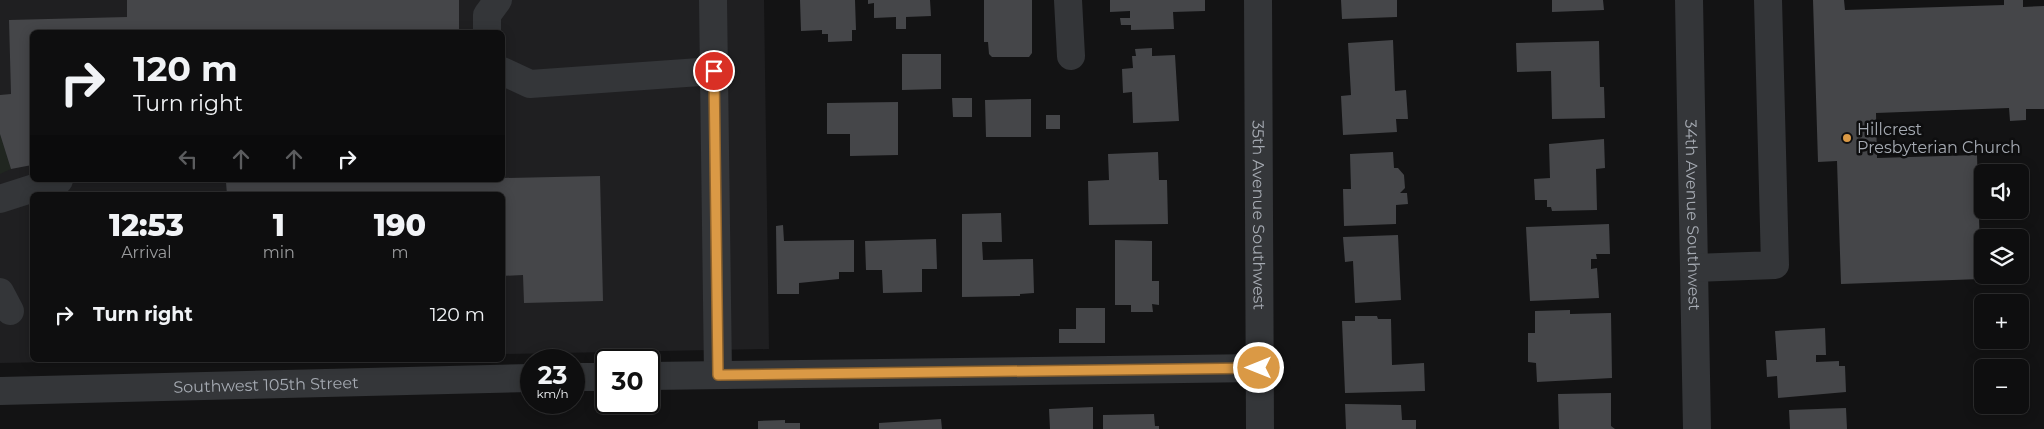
<!DOCTYPE html>
<html lang="en">
<head>
<meta charset="utf-8">
<style>
	:root { --surface:#0e0e0f; --page:#1c1c1d; --text:#f1f3f6; --muted:#9b9c9e; --line:#2e2e2f }
	body { margin:0; font-family:Montserrat,sans-serif; background:var(--page); color:var(--text); height:100vh; display:flex; flex-direction:column; font-size:19px; white-space:nowrap }
	* { box-sizing:border-box; margin:0 }
	p { font-size:16px; color:var(--muted) }
	.icon { flex:none; width:28px; height:28px; fill:none; stroke:currentColor; stroke-width:2; stroke-linecap:round; stroke-linejoin:round }
	.map { position:relative; flex:1; overflow:hidden }
	.sheet { position:absolute; left:30px; top:192px; width:475px; height:170px; display:flex; flex-direction:column; background:var(--surface); border-radius:8px; box-shadow:0 2px 12px #0003,0 0 0 1px var(--line) }
	.sheet>* { flex:none }
	.top-card { position:absolute; left:30px; top:30px; width:475px; height:152px; border-radius:8px; box-shadow:0 2px 12px #0003,0 0 0 1px var(--line); background:#0e0e0f; color:var(--text); overflow:hidden }
	.buttons { position:absolute; left:1974px; top:164px; display:grid; gap:10px }
	.buttons a { display:grid; place-items:center; width:55px; height:55px; border-radius:8px; background:var(--surface); box-shadow:0 2px 12px #0003,0 0 0 1px var(--line); font-size:25px }
	.speed { position:absolute; left:520px; top:349px; display:flex; gap:10px; font-size:25px; font-weight:700; text-align:center }
	.speed>* { display:grid; place-content:center; width:65px; height:65px; border-radius:50%; background:var(--surface); box-shadow:0 2px 12px #0003,0 0 0 1px var(--line); line-height:1 }
	.speed small { font-size:12px; font-weight:400 }
	.speed .limit { border:2px solid #111; border-radius:8px; background:#fff; color:#111 }
	.pin { position:absolute; display:grid; place-items:center; width:42px; height:42px; color:#fff; margin:-21px; border:2px solid #fff; border-radius:50%; box-shadow:0 1px 5px #0007 }
	.me { position:absolute; width:55px; margin:-28px; rotate:270deg; stroke-linejoin:round; filter:drop-shadow(0 0 4px #0008) }
	.turn { display:flex; align-items:center; gap:18px; height:105px; padding:0 20px; font-size:22px }
	.turn .icon { width:65px; height:65px; stroke-width:2.5 }
	.turn b { display:block; font-size:35px; line-height:42px }
	.lanes { display:flex; align-items:center; height:48px; padding:0 20px; background:#0003; justify-content:center; gap:25px; direction:ltr }
	.lanes .off { opacity:.35 }
	.eta { display:flex; justify-content:space-evenly; align-items:center; height:85px; text-align:center }
	.eta b { font-size:30px; font-weight:800; line-height:35px }
	ul { padding:0; list-style:none }
	li { display:flex; align-items:center; gap:15px; height:75px; padding:0 20px }
	li div { flex:1 }
	li b { display:block; font-size:19px }
	li em { font-style:normal }
	.map>svg:first-child { display:block }
</style>
</head>
<body>
<div class="map">
<svg width="2044" height="429" viewBox="0 0 2044 429">
	<rect width="100%" height="100%" fill="#131314"/>
	<path fill="#1f1f21" fill-rule="evenodd" d="M0,0H764L769,349L503,354L502,195H32V360H165L0,363ZM32,32H502V180H32Z"/>
	<path fill="#202620" d="M0,134L11,169L0,174Z"/>
	<path fill="#454649" d="M127,0H459V32H32V165L11,169L0,134V95L11,94L9,20L127,17Z
		M800,0H855L856,30H852V41L828,42V34H822V30L801,31Z
		M868,0H930L931,16L906,17V29H896V17L874,18V3L868,4Z
		M984,0H1032V53L1029,57H992L989,54L988,42H984Z
		M1110,0H1205V11L1173,12L1174,29L1131,30V25H1121L1120,18H1130V11L1110,12Z
		M1341,0H1397V17L1342,19Z
		M1552,0H1603L1604,10L1552,12Z
		M1813,0H1844L1845,10L2004,5V0H2023V7L2044,6V109H2026V120L2010,121L2009,108L1876,113L1877,158L1977,155L1981,279L1841,284L1837,161L1818,162Z
		M1393,40L1395,91L1406,90L1408,119H1396L1397,132L1343,135L1341,96L1351,95L1348,43Z
		M1599,41L1600,87H1604L1605,118L1552,119L1551,71L1517,72L1516,43Z
		M1152,48V56L1175,55L1179,121L1133,123L1132,92L1123,93L1122,69L1133,68L1132,56H1136L1135,49Z
		M902,54H941V89L902,90Z
		M952,98H972V117H953Z
		M1031,99V137H986L985,100Z
		M898,102V155L850,156V134H827V103Z
		M1046,115H1060V129H1046Z
		M1604,139L1605,168L1596,169L1597,210L1552,211L1551,207H1547V200H1535L1534,179L1550,178L1549,144Z
		M1158,152L1159,180H1167L1168,224L1089,225L1088,181L1109,180L1108,154Z
		M1393,152L1394,168H1398L1404,175L1405,188L1400,193H1407L1408,204L1396,205V224L1344,226L1343,189H1351L1350,154Z
		M600,176L603,301L524,303L523,275L502,276V195H227L226,182L502,180V178Z
		M1001,213L1002,242H982L983,260L1033,259L1034,293L1020,294V296L962,297V214Z
		M1609,224L1610,254H1596L1597,259H1591V269L1597,268L1599,298L1530,301L1526,227Z
		M783,225L784,241L854,240V272H839V279L799,283V294H777L776,226Z
		M1398,235L1401,300L1355,303L1353,261L1345,262L1343,237Z
		M936,239L937,269H922V292L883,293L882,270H866L865,241Z
		M1115,240L1152,241V281H1159V305L1152,304L1153,312H1131V305H1115Z
		M1076,308H1105V343H1059V329H1076Z
		M1570,310V314L1611,313L1612,378L1537,382L1536,363L1528,362V333H1535V311Z
		M1355,316H1377L1378,319H1391L1392,365L1424,363L1425,391L1345,393L1342,321H1355Z
		M1825,328L1826,355H1816V362L1839,361V366H1845L1846,392L1778,398L1777,376L1767,377L1766,360H1777L1775,331Z
		M1611,393V426L1615,429H1559L1558,394Z
		M1345,404L1401,405L1402,420H1416V429H1346Z
		M1093,407V429H1050L1049,409Z
		M1846,408L1847,429H1790L1789,410Z
		M1154,414L1155,426H1159V429H1103V415Z
		M941,419L942,429H879V423Z
		M785,420V423H800V429H758V421Z"/>
	<g fill="none" stroke-linecap="round" stroke-linejoin="round">
		<g stroke="#343639" stroke-width="28">
			<path d="M713,0L718,375"/>
			<path d="M1068,0L1071,56"/>
			<path id="s1" d="M1258,0L1260,429"/>
			<path id="s2" d="M1689,0L1697,429"/>
			<path d="M487,32V15L498,0"/>
			<path d="M502,71L530,84L714,71"/>
			<path d="M0,199L59,180"/>
			<path d="M1694,268L1775,265L1768,0"/>
			<path d="M0,292L10,311"/>
			<path d="M649,376L1259,368"/>
			<path d="M574,377H606"/>
			<path id="s3" d="M0,391L531,378"/>
		</g>
	</g>
	<g fill="none" stroke-linecap="round" stroke-linejoin="round">
		<defs>
			<path id="route" d="M714,71L718,375L1259,368"/>
		</defs>
		<use href="#route" stroke="#8e632d" stroke-width="12"/>
		<use href="#route" stroke="#da9945" stroke-width="9"/>
	</g>
	<circle fill="#da9945" stroke="#0e0e0f" stroke-width="2" cx="1847" cy="138" r="5"/>
	<g text-anchor="middle" stroke-width="5" stroke-linejoin="round" paint-order="stroke">
		<g font-size="16" fill="#a6abb3" stroke="#0e0e0f" text-anchor="start">
			<text x="1857" y="135">Hillcrest<tspan x="1857" dy="18">Presbyterian Church</tspan></text>
		</g>
		<g font-size="16" fill="#a6abb3" stroke="#0e0e0f">
			<text dy="6" stroke="none"><textPath href="#s1" startOffset="215">35th Avenue Southwest</textPath></text>
			<text dy="6" stroke="none"><textPath href="#s2" startOffset="215">34th Avenue Southwest</textPath></text>
			<text dy="6" stroke="none"><textPath href="#s3" startOffset="266">Southwest 105th Street</textPath></text>
		</g>
	</g>
</svg>
<div class="buttons">
<a><svg class="icon" aria-label="sound" viewBox="0 0 24 24"><path d="M4 9h4l5-4v14l-5-4H4zM17 9q2 3 0 6"/></svg></a>
<a><svg class="icon" aria-label="layers" viewBox="0 0 24 24"><path d="M12 4l9 5-9 5-9-5zM3 14l9 5 9-5"/></svg></a>
<a>+</a>
<a>−</a>
</div>
<div class="speed"><div>23<small>km/h</small></div><div class="limit">30</div></div>
<div class="pin" style="left:714px;top:71px;background:#d93025"><svg class="icon" aria-label="arrive" viewBox="0 0 24 24"><path d="M6 21V4h12l-3 4 3 4H6"/></svg></div>
<svg class="me" style="left:1259px;top:368px" viewBox="-20 -20 40 40"><circle r="17" fill="#da9945" stroke="#fff" stroke-width="3"/><path d="M0-11L8 9 0 5-8 9z" fill="#fff"/></svg>
<div class="top-card">
<div class="turn"><svg class="icon" aria-label="right" viewBox="0 0 24 24"><path d="M7 20v-9h11M14 6l5 5-5 5"/></svg><div><b>120 m</b>Turn right</div></div>
<div class="lanes"><svg class="icon off" aria-label="left" viewBox="0 0 24 24"><path d="M17 20v-9H6M10 6l-5 5 5 5"/></svg><svg class="icon off" aria-label="ahead" viewBox="0 0 24 24"><path d="M12 20V5M6 11l6-6 6 6"/></svg><svg class="icon off" aria-label="ahead" viewBox="0 0 24 24"><path d="M12 20V5M6 11l6-6 6 6"/></svg><svg class="icon" aria-label="right" viewBox="0 0 24 24"><path d="M7 20v-9h11M14 6l5 5-5 5"/></svg></div>
</div>
<section class="sheet">
<div class="eta">
<div><b>12:53</b><p>Arrival</p></div>
<div><b>1</b><p>min</p></div>
<div><b>190</b><p>m</p></div>
</div>
<ul>
<li><svg class="icon" aria-label="right" viewBox="0 0 24 24"><path d="M7 20v-9h11M14 6l5 5-5 5"/></svg><div><b>Turn right</b></div><em>120 m</em></li>
</ul>
</section>
</div>
</body>
</html>
